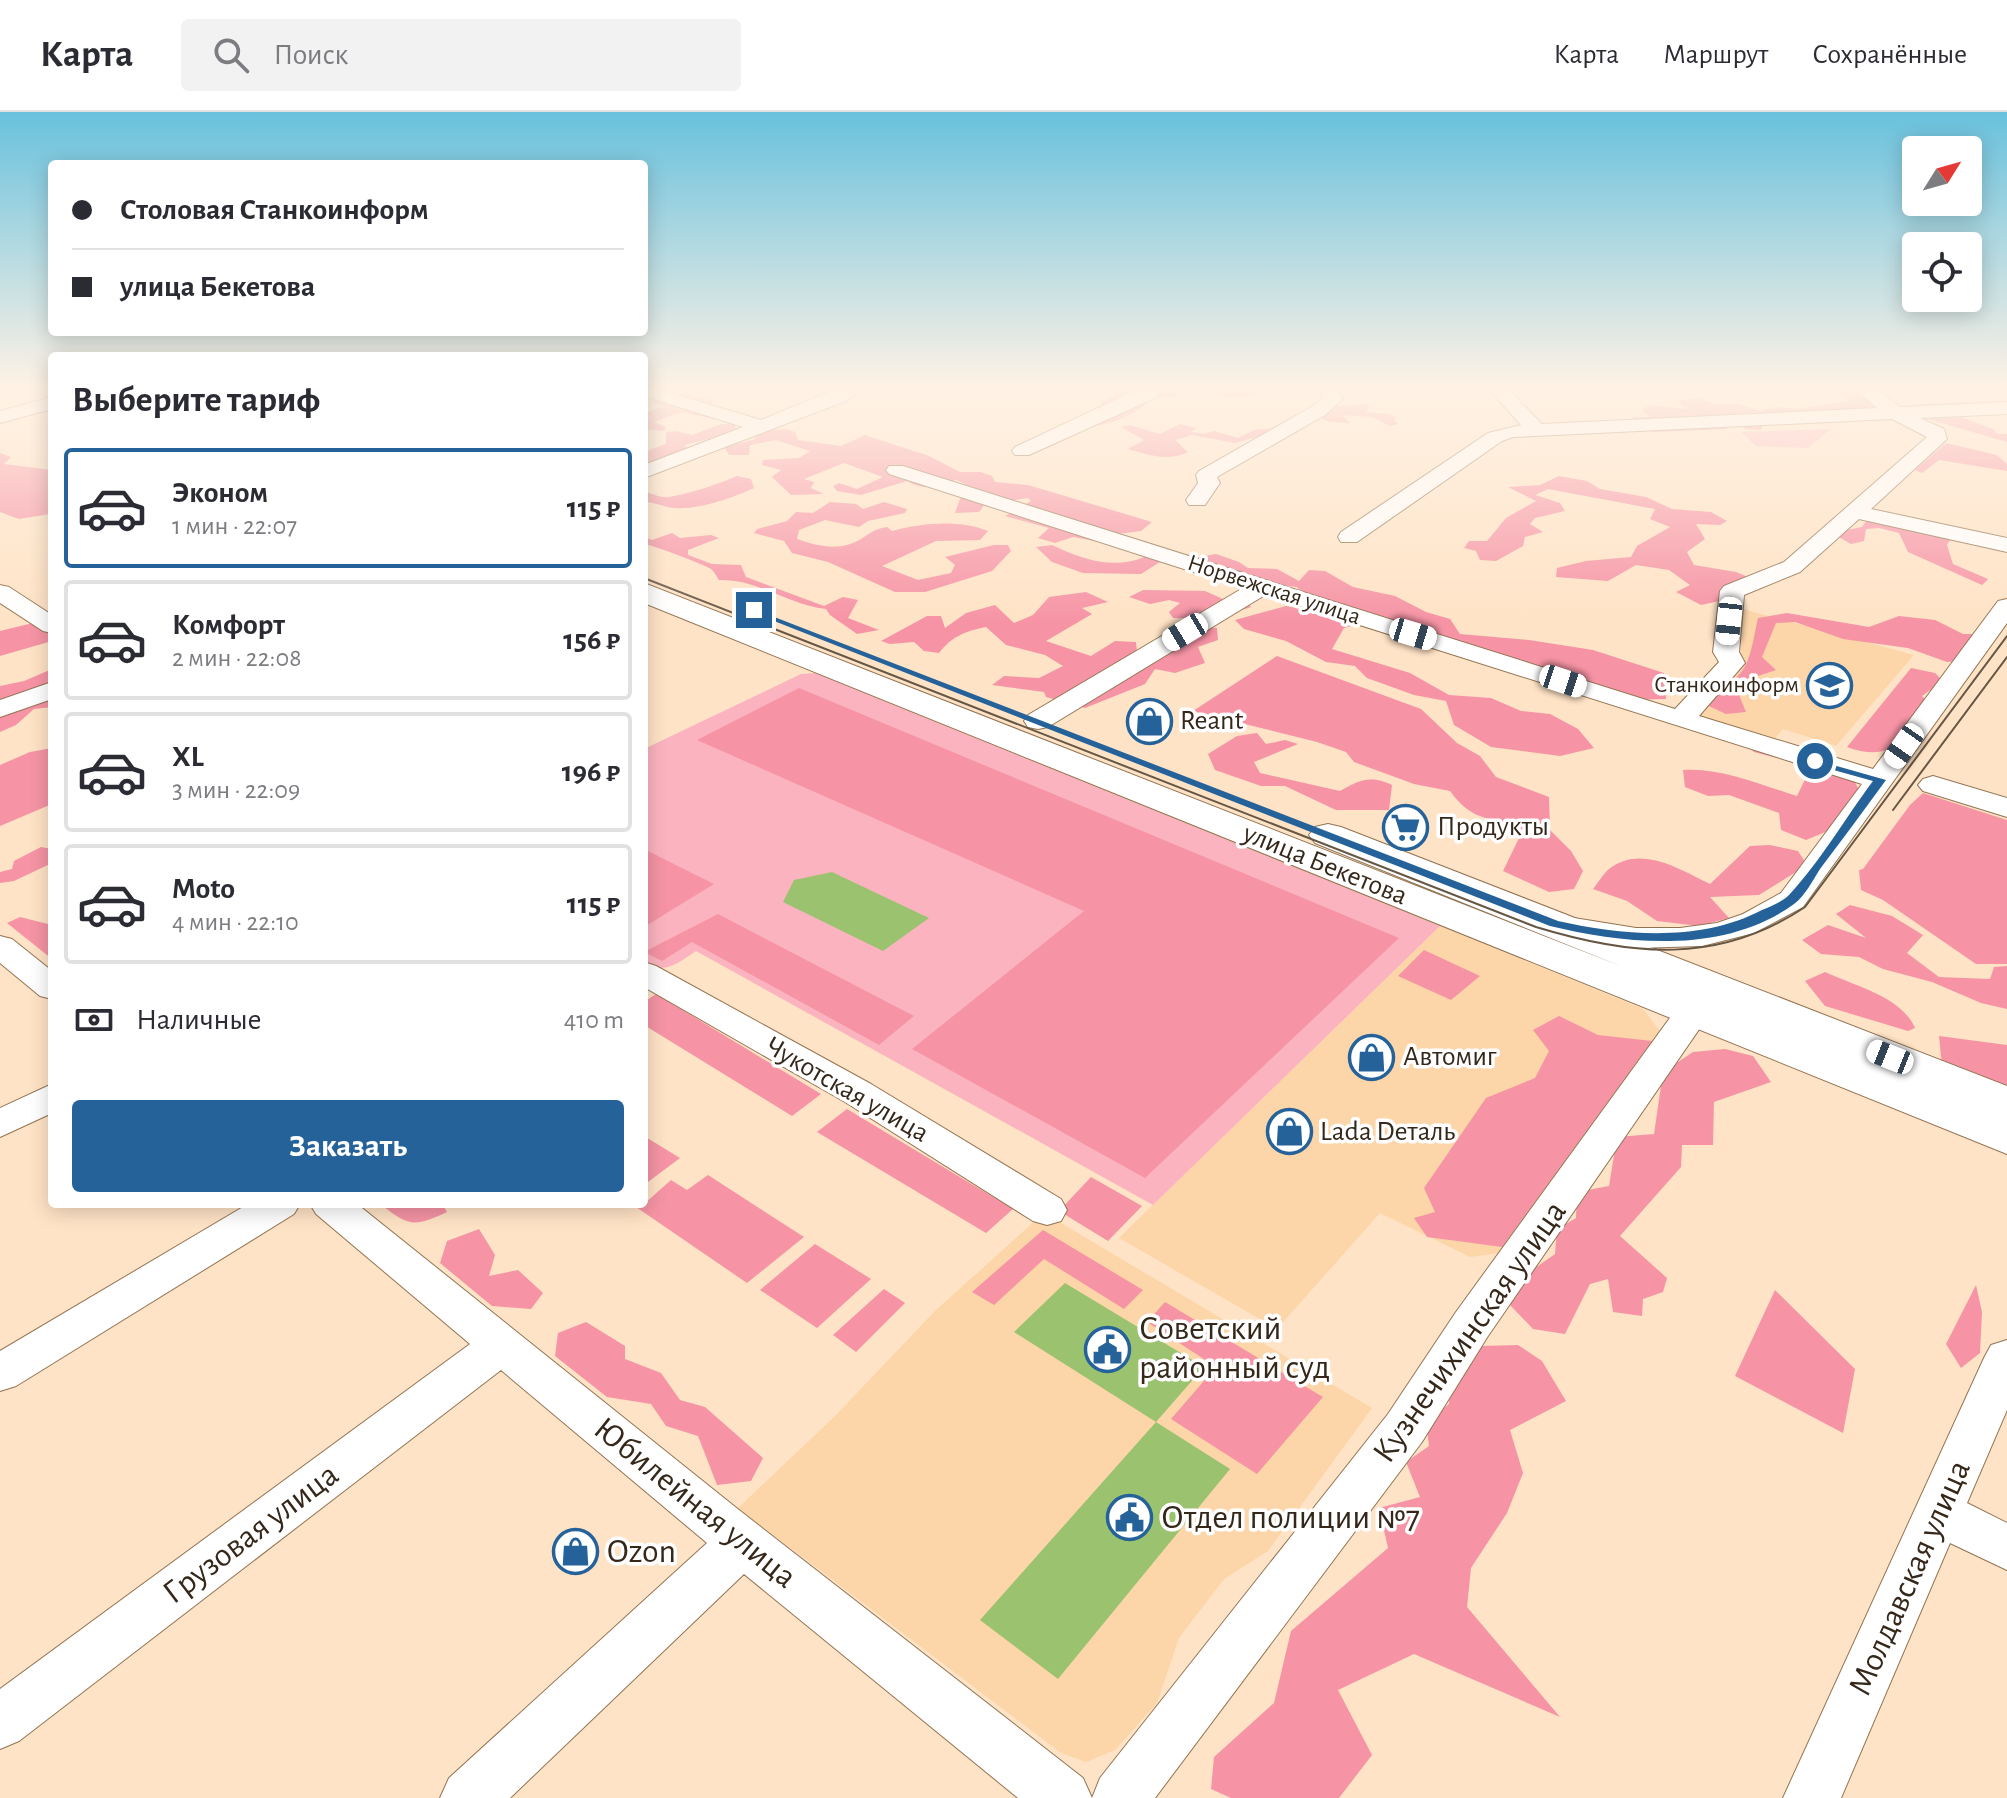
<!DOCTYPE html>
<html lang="ru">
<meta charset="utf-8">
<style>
body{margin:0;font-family:"Alegreya Sans",sans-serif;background:#f2f2f3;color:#2b2b33;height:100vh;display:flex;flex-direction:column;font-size:30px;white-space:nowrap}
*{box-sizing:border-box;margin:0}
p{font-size:26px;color:#7c7c81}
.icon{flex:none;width:44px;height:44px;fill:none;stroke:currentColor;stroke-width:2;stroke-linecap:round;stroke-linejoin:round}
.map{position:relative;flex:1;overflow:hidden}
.details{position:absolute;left:48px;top:240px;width:600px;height:856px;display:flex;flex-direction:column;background:#fff;border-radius:8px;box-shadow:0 4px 20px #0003}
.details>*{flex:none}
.hud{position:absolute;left:48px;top:48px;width:600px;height:176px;border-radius:8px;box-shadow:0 4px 20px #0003;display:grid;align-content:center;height:176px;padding:0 24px;background:#fff}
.needle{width:52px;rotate:53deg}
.controls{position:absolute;left:1902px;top:24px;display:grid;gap:16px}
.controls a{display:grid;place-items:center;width:80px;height:80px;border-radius:8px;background:#fff;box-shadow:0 4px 20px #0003;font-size:40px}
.end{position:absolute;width:36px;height:36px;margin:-18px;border:10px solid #256299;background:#fff;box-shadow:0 0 0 4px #fff}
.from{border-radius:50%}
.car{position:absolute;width:24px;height:48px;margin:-24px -12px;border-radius:10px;box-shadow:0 0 6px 2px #0007;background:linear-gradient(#fff 24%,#345 0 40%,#fff 0 76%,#345 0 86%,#fff 0)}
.hud b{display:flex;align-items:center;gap:28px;height:76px;font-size:30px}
.hud b+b{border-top:2px solid #e1e1e2}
.hud i{width:20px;height:20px;background:#2b2b33}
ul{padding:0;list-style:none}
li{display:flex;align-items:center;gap:24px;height:120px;margin:0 16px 12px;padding:0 8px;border:4px solid #e1e1e2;border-radius:8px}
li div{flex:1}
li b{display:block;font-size:30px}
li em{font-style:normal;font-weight:700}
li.active{border-color:#256299}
li>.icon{width:72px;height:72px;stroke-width:1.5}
h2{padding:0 24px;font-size:36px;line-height:96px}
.pay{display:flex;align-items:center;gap:20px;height:88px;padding:0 24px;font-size:30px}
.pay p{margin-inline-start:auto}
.cta{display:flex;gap:16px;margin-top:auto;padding:16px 24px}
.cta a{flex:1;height:92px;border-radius:8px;background:#256299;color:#fff;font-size:32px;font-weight:700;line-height:92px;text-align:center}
header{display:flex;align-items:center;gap:48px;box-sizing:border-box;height:112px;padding:0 40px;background:#fff;border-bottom:2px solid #e1e1e2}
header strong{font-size:38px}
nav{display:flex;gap:44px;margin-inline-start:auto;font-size:28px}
.search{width:560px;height:72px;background:#f2f2f3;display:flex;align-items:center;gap:20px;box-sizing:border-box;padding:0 28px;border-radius:8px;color:#7c7c81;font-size:30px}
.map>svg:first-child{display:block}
</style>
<header>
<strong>Карта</strong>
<div class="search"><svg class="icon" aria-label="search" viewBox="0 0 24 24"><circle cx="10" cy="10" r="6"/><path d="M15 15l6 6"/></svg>Поиск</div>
<nav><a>Карта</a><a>Маршрут</a><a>Сохранённые</a></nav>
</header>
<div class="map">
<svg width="2007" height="1686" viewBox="0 0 2007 1686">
<rect width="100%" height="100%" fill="#ffe3c6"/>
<path fill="#fcd5a9" d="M1743 497 1914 543 1836 634 1783 617 1770 632 1698 605 1702 596 1740 553Z
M1440 814 1643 897 1660 919 1659 931 1508 1140 1470 1145 1380 1101 1277 1217 1119 1126Z
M1047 1098 1061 1111 1372 1296 1268 1439 1224 1467 1179 1526 1157 1591 1115 1638 1086 1650 1061 1641 738 1396 834 1305 936 1198Z"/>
<path fill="#fbb4bf" d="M1831 317 1808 336 1756 334 1741 320Z
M816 561 1440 814 1153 1093 696 839C678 851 665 863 644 851V637L801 562Z"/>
<path fill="#f694a5" d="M1122 273 1132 277 1140 273H1179L1177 275 1184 278 1173 285 1158 287 1153 281 1133 288 1148 291C1127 307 1108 314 1083 314L1110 301 1100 290 1114 283 1108 274Z
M1190 273H1331L1332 277 1263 276C1239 295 1216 282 1190 273Z
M1786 273H1854L1887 297 1742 301V304L1764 312 1761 318 1745 317 1736 307 1726 317 1654 320 1634 311 1633 305H1650L1642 298 1650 293 1686 297 1678 289 1697 286 1716 292H1738L1760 299 1775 295 1797 297 1849 289 1836 280 1794 281Z
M689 282 714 289 703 298 719 304 717 308 682 300 654 310 666 315 664 319 644 317V301L663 295 650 289 665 283Z
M2007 288V297L1959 304 1995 318 1997 322H2007V330L1924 306 1931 296 1904 293Z
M1366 292 1370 295 1365 300 1388 302 1397 306 1394 308 1398 312 1390 314 1372 305 1342 303 1350 311 1330 310 1316 304 1326 295Z
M721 312H735L736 320 685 333 686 338 644 355V340L666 332V320L676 319 692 323Z
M1180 312 1196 316 1191 320 1204 322 1214 319 1238 326 1254 318 1293 315 1298 321 1291 323 1275 320 1235 331 1192 323 1175 328 1188 340C1168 350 1149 343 1128 337L1144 328 1121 315 1130 313 1160 322Z
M786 317 795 320 798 328 841 334 865 323 929 344 960 360H981L992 364 995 370 1028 373 1152 410 1141 419 1117 422 1100 430 1073 425 1055 431 1038 426 1049 416 1005 404 1031 389 1028 386 985 392 979 400 955 401 965 372 956 368C937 374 925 380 907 369L861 383 837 379 833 374 839 371 857 377 883 365 844 351 804 367 814 370 811 376 824 382 791 383 772 365 781 358 762 353 763 348 799 346 810 339 776 328 750 333 749 343H729L724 335 753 328 762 319Z
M1946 331 1997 343 2007 352V359L1939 348 1922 361 1915 358Z
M0 341 11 345 4 352 52 358 50 402 19 407 0 400Z
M737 364 751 367 754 376C733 386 698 398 674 396 666 396 656 390 644 390V379C652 382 661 386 669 385 688 382 719 372 737 364Z
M1559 364 1587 369 1600 377 1646 385 1672 397 1711 400 1727 409 1720 413 1696 412 1705 427 1687 440 1694 453 1736 460 1768 473 1757 478 1725 474 1729 487 1701 493 1676 480 1690 473 1669 458 1636 453 1608 469 1556 465 1557 456 1586 449 1631 445 1637 434 1670 415 1650 407 1655 397 1548 377 1535 383 1560 391 1565 399 1535 406 1530 412 1543 420 1525 425 1523 434 1496 449 1480 448 1476 439 1464 436 1469 429H1487L1506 406 1536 389 1508 375 1540 373Z
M830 390 856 392 863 397 884 390 907 397 905 401 868 409 859 415 825 408 799 418 797 427C820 435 842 440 864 425 873 419 876 417 887 415L892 419C920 411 960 407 988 419L980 428 936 429 882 454 918 468 951 461 955 453 945 445 994 433H1008L1011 439 992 459 925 480H895L828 450 792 441 784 429 754 421 757 417 787 409 796 400 813 401Z
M1867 408 1951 426 1947 433 1953 452 1988 467 1982 473 1908 440 1899 421 1879 416 1866 417 1864 429 1851 432 1835 423 1842 419 1862 415Z
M672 421 680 426 711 423 719 426 688 438V443L712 452 741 453 746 465 824 494 843 485 858 488 848 506 879 518 857 522 830 503 826 497C788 493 759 467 719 468 717 465 714 459 711 457 703 452 653 433 644 432V425L652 428Z
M1052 433C1084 448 1115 459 1149 443L1163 448 1141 462 1083 461 1052 450 1036 435Z
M1216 442 1239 450 1248 456 1277 457 1299 469 1309 458 1325 459 1353 475 1395 484 1426 500 1450 507 1460 522 1529 528 1593 538 1664 561 1666 587 1628 588 1482 542 1452 526 1373 508 1344 516 1332 537 1410 561 1449 583 1491 586 1521 599 1550 602 1578 617 1594 636 1560 644 1491 635 1454 613 1446 589 1414 583 1367 566 1355 554 1326 550 1286 529 1244 517 1235 508 1286 494 1316 499 1297 475 1257 471 1243 460 1215 457 1198 452V445Z
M1143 478 1205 479 1223 487 1245 488 1251 495C1232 503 1222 495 1205 499 1189 503 1195 507 1173 506L1169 500 1180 491 1169 488 1150 492 1129 485Z
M1086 480 1108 490 1082 496 1092 502 1046 529 1091 544 1115 529 1136 530 1137 540 1191 514 1217 516 1218 528 1198 535 1205 551 1175 561 1155 557 1145 572 1085 596 1046 585 1044 580 992 573 1004 564 1039 566 1063 554 1045 543 1006 533 986 515C966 519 952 524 939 541L924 539 914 530 890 532 881 529 927 504H941L945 516 966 501 995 493 1014 511 1033 503 1049 485Z
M1787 501 1869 515 1899 504 1935 508 1963 522H1975L1976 548 1947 550 1908 536 1843 527 1795 510 1776 511 1762 545 1776 558 1752 566 1757 577 1737 578 1746 600 1726 602 1694 587 1702 577C1750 573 1749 546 1758 506Z
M37 510 52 518V529L0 544V519Z
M1277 544 1421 597 1457 631 1480 644 1496 665 1549 685 1550 718 1571 739 1583 759 1574 777 1549 780 1503 759 1521 722C1493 700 1476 715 1450 679L1414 672 1354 650 1346 640 1317 630 1193 599Z
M1911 556 1935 561 1943 569 1922 584 1929 591C1906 626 1893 652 1847 635Z
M52 557V595L34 597 16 613 0 620V574L24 569Z
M799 576 1399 826 1145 1066 912 937 1084 799 697 628Z
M1257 621 1266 632 1285 628 1298 632 1254 650 1260 661 1340 679C1360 668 1370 663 1392 673L1389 698H1336L1285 674H1261L1215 658 1208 642 1237 624Z
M1742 628 1851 663 1869 696 1835 716 1806 728 1781 718 1779 701 1729 683 1708 684 1685 675 1683 658C1720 655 1761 673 1797 684L1811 655 1754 640Z
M52 636V692L0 714V653L30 640Z
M1923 681 2007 708V852H1976L1883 788 1861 778 1859 758 1863 757 1910 693Z
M1770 733 1798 739 1807 753 1759 783 1710 785 1729 806 1699 814 1657 809 1627 789 1593 777C1598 771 1603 762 1609 757 1640 732 1680 757 1710 772L1750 734Z
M41 735 52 737 50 752 14 769 0 771V760L12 757 14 749Z
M644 737 714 772 644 815Z
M1850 793 1892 804 1923 823 1907 841 1939 865 1990 867 1994 855 2007 854V897L1981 891 1932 870 1883 857 1859 845 1821 842 1802 828 1828 813 1866 826 1836 802Z
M718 802 914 904 879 933 692 830 662 849 644 840Z
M20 805 52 813V847L7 811Z
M1424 838 1480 864 1451 888 1398 864Z
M1825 860C1855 874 1902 885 1915 916L1908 919 1825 894 1805 869Z
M656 882 821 982 792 1004 644 913V890Z
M1559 904 1598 923 1652 929 1502 1135 1427 1125 1414 1106 1435 1100 1424 1076 1486 986 1535 966 1549 939 1533 918Z
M1939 924 2007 933V977L1942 954Z
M1725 937 1753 944 1771 970 1714 990 1713 1033H1682L1681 1055 1620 1124 1667 1166 1663 1180 1643 1187 1642 1204 1613 1200 1608 1167 1590 1172 1565 1222 1533 1217 1510 1193 1525 1163 1555 1142 1557 1117 1576 1106 1577 1080 1609 1074 1617 1025 1654 1022 1663 960 1693 940Z
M847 997 1013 1097 986 1121 817 1020Z
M644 1024 680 1046 644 1073Z
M708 1063 804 1125 747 1171 636 1095 644 1092 671 1068 687 1078Z
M1091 1065 1142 1094 1108 1129 1059 1099Z
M380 1092H442L447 1100C413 1116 409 1114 380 1092Z
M479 1117 495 1143 489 1164 518 1158 543 1181 531 1197 492 1194 440 1151 447 1129Z
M1043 1118 1143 1178 1124 1197 1044 1147 994 1193 972 1180Z
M815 1132 871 1167 817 1216 760 1178Z
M1976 1173 1982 1200 1980 1241 1961 1256 1946 1232Z
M884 1177 905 1191 856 1240 833 1223Z
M1775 1178 1855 1257 1843 1321 1735 1264Z
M1165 1190 1323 1285 1257 1362 1171 1307 1216 1255 1147 1210Z
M586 1210 625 1234V1247L661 1261 680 1288 705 1295 763 1346 751 1369 717 1373 698 1324 666 1314 651 1292 607 1285 555 1244 558 1221Z
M1518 1233 1542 1249 1566 1289 1510 1318 1523 1361 1507 1401 1471 1456 1467 1495 1560 1605 1414 1542 1338 1578 1372 1643 1339 1686H1231L1211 1677 1214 1645 1274 1591 1291 1519 1388 1436 1379 1396 1420 1385 1406 1350 1429 1334 1426 1310 1449 1292 1450 1260 1480 1234Z"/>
<path fill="#9bc26e" d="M832 760 929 806 883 839 783 790 794 768Z
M1065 1171 1204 1255 1156 1310 1014 1220Z
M1156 1310 1230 1357 1058 1567 980 1508Z"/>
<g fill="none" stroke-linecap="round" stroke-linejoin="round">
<defs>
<path id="minor" d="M644 273 761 308 846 273H868L846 289 644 366V353L743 315 644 284Z
M1147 273H1167L1155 286 1029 343H1015L1012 339 1015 335Z
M1317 273H1335L1343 287 1325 303 1217 365 1220 371 1205 393H1189L1186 388 1198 371 1196 363 1199 359 1311 295 1324 286Z
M1485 273H1504L1542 312 1877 296 1849 273H1870L1900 295 2007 290V302L1920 306 1944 317 1947 327 1871 397 2007 426V440L1859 407 1800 460 1744 483 1739 540 1745 551 1699 604 1873 657 1998 489 2007 487V511L1803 795 1754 821 1702 834 1636 836 1562 823 1557 816 1562 809 1574 806 1636 816H1680L1717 811 1743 802 1781 781 1862 672 1265 483 1048 615 1038 617 1028 615 1024 609 1028 603 1243 476 889 362 886 358 889 354H903L1675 597 1719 550 1713 540 1720 479 1724 474 1784 450 1927 325 1892 307 1513 325 1502 329 1357 430H1341L1338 425 1341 420 1488 321 1521 313Z
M52 285V297L0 311V299Z
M0 473 9 475 52 503V521L43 519 0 491Z
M52 570V587L0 605V588Z
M1933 664 2007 686V705L1923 679 1918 673 1923 667Z
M0 824 12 827 52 859V887L40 884 0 851Z
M644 850 656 854 871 972 1061 1087 1067 1098 1061 1109 1047 1113 1033 1109 845 990 644 875Z
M1693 889 1706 892 1711 900 1488 1224 1422 1330 1155 1686H1018L744 1462 510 1686H440L449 1666 707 1431 501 1258 19 1629 0 1637V1577L470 1232 316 1102 310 1092H357L739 1398 1083 1666 1092 1686 1100 1666 1388 1302 1456 1200 1680 892Z
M52 972V1001L0 1025V996Z
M248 1092H300L294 1102 16 1274 0 1279V1239Z
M2007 1228V1298L1967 1391 2007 1411V1458L1950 1431 1841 1686H1783L1984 1246 1991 1233Z"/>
<path id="major" d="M644 471 1623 855 1315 731 1309 723 1315 715 1328 712 1341 715 2007 974V1042L644 491Z"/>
</defs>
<use href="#minor" stroke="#937452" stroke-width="2"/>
<use href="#major" stroke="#937452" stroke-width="2"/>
<use href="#minor" fill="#fff" fill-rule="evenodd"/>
<use href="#major" fill="#fff" fill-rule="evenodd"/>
<path stroke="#665644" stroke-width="2" d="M644 466 1536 815C1631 844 1719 853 1805 795L2007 524
M1893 698 2007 545"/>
</g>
<linearGradient id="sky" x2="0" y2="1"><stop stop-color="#68c1dd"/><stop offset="0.54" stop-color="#fff2e5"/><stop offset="1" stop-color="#fff2e5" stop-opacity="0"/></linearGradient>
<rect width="2007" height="509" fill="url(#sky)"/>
<path fill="#256299" d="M751 496 1558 809C1625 824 1701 830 1762 798 1771 794 1782 790 1789 783 1820 750 1846 705 1873 669L1812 652V647L1886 668C1864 698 1842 728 1820 757 1813 768 1805 784 1794 792 1725 842 1628 833 1550 814L751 500Z"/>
<defs>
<symbol id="university-ring" viewBox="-11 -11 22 22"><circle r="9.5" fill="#fff" stroke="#256299" stroke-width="1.5"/><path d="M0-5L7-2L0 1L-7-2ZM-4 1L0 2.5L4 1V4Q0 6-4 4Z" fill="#256299"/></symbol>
<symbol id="shop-ring" viewBox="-11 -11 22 22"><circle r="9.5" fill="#fff" stroke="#256299" stroke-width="1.5"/><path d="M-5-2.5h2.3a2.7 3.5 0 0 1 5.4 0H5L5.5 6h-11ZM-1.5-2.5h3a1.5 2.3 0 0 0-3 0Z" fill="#256299"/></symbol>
<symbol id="supermarket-ring" viewBox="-11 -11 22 22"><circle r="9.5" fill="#fff" stroke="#256299" stroke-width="1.5"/><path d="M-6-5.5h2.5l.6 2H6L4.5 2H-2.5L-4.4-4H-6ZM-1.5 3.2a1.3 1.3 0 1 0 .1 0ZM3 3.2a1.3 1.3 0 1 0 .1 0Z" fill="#256299"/></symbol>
<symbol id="civic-ring" viewBox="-11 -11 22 22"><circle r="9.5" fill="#fff" stroke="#256299" stroke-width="1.5"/><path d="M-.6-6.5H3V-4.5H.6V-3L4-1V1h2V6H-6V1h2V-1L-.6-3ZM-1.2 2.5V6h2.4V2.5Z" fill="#256299"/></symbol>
</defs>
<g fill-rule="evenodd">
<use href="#university-ring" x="1804" y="548" width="51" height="51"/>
<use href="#shop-ring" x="1124" y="584" width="51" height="51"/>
<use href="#supermarket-ring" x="1380" y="690" width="51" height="51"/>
<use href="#shop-ring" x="1346" y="920" width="51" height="51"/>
<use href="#shop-ring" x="1264" y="994" width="51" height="51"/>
<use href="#civic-ring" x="1082" y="1212" width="51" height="51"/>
<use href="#civic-ring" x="1104" y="1380" width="51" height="51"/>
<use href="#shop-ring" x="550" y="1414" width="51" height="51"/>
</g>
<g text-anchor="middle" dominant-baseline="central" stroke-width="7" stroke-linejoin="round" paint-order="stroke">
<g font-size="24" fill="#35281a" stroke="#fff">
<text transform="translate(1274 478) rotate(18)">Норвежская улица</text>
</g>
<g font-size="24" fill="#35281a" stroke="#fff" text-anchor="end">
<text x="1799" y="573">Станкоинформ</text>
</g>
<g font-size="28" fill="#35281a" stroke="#fff" text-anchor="start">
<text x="1180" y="609">Reant</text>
<text x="1437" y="715">Продукты</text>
<text x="1403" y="945">Автомиг</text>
<text x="1320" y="1020">Lada Dеталь</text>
</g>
<g font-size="28" fill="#35281a" stroke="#fff">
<text transform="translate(1325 753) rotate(22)">улица Бекетова</text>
<text transform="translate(847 978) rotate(30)">Чукотская улица</text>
</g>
<g font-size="34" fill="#35281a" stroke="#fff" text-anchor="start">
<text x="1139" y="1217">Советский<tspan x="1139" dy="39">районный суд</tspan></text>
<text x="1161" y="1406">Отдел полиции №7</text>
<text x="607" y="1440">Ozon</text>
</g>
<g font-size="34" fill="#35281a" stroke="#fff">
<text transform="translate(1470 1220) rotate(-55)">Кузнечихинская улица</text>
<text transform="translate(695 1391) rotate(39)">Юбилейная улица</text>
<text transform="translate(251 1422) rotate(-37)">Грузовая улица</text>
<text transform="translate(1910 1466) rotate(-66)">Молдавская улица</text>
</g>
</g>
</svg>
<div class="controls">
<a><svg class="needle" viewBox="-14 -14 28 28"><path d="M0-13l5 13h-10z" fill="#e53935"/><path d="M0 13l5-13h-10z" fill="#7c7c81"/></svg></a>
<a><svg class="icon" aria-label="locate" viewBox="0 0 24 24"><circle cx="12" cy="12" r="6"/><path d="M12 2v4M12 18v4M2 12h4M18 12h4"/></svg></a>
</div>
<i class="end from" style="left:1815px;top:649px"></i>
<i class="end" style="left:754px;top:498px"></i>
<i class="car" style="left:1729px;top:509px;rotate:186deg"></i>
<i class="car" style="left:1185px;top:520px;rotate:239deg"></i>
<i class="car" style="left:1413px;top:522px;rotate:107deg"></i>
<i class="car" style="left:1563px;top:569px;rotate:108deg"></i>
<i class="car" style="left:1904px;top:634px;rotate:215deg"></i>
<i class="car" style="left:1890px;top:945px;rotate:292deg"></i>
<div class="hud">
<b><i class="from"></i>Столовая Станкоинформ</b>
<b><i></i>улица Бекетова</b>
</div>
<section class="details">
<h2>Выберите тариф</h2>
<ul>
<li class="active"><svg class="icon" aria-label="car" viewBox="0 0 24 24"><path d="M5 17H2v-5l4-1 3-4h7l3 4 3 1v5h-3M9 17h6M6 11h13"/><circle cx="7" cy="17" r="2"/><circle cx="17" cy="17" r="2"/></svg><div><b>Эконом</b><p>1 мин · 22:07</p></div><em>115 ₽</em></li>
<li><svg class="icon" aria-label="car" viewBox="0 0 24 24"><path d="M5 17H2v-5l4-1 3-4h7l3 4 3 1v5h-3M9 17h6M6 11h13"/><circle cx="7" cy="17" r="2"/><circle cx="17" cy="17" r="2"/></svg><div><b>Комфорт</b><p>2 мин · 22:08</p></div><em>156 ₽</em></li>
<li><svg class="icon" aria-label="car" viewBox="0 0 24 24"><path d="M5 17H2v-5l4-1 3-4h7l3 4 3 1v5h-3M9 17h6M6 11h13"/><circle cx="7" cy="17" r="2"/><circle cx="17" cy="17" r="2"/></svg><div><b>XL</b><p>3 мин · 22:09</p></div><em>196 ₽</em></li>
<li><svg class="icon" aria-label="car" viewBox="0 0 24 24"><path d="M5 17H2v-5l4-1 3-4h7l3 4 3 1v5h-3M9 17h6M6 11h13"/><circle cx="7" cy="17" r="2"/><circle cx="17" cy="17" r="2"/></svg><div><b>Moto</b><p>4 мин · 22:10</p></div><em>115 ₽</em></li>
</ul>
<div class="pay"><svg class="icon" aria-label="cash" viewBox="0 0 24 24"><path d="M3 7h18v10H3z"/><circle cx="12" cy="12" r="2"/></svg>Наличные<p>410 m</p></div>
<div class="cta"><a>Заказать</a></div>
</section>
</div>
